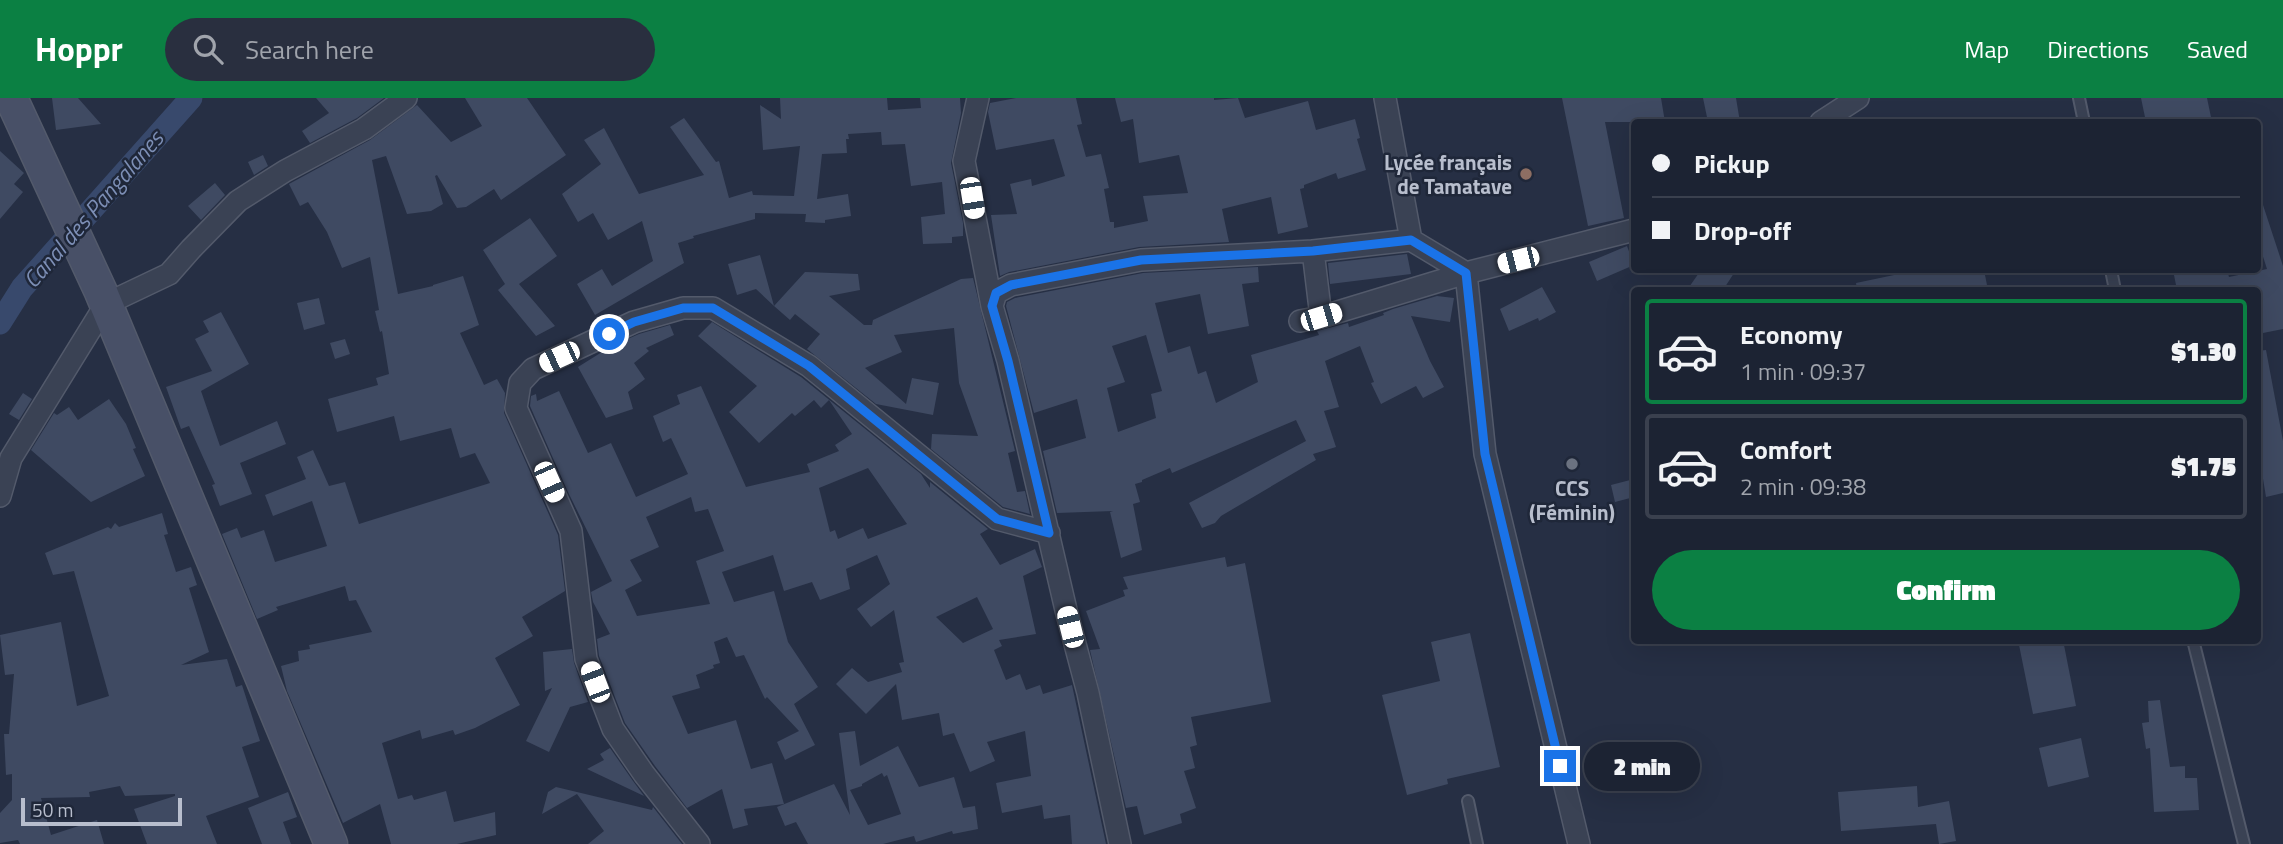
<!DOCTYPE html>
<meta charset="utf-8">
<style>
body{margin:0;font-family:"Titillium Web",sans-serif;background:#292f3f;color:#f1f3f6;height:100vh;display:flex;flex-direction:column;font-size:26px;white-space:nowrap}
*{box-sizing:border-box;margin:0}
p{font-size:23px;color:#a0a4ac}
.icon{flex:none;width:38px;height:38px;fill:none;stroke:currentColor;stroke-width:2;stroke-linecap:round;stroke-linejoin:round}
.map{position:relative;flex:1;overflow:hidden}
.sheet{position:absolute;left:1631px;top:189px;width:630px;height:357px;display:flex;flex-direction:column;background:#1c2333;border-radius:7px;box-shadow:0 7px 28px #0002,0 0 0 2px #3a404e}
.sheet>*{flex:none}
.guide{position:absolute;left:1631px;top:21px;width:630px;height:154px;border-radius:7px;box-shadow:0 7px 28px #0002,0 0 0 2px #3a404e;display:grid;align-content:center;height:154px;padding:0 21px;background:#1c2333}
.scale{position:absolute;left:21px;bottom:18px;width:161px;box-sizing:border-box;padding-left:7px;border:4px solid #b8becd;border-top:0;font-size:19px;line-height:24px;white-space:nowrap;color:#b8becd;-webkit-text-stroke:5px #1f2739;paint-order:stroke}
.end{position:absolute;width:32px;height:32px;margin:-16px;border:9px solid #1a73e8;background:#fff;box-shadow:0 0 0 4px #fff}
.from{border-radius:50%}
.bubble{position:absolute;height:49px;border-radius:24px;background:#1c2333;box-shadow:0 7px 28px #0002,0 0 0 2px #3a404e;font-size:23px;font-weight:800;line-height:49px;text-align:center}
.car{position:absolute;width:21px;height:42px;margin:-21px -10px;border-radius:9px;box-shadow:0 0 5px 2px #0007;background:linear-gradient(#fff 24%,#345 0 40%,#fff 0 76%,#345 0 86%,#fff 0)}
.guide b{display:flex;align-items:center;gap:24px;height:66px;font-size:26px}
.guide b+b{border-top:2px solid #3a404e}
.guide i{width:18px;height:18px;background:#f1f3f6}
ul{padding:12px 0 0;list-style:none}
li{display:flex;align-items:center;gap:21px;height:105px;margin:0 14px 10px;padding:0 7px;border:4px solid #3a404e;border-radius:7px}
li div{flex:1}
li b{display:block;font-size:26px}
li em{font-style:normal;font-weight:800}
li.active{border-color:#0b8043}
li>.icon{width:63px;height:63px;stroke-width:1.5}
.action{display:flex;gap:14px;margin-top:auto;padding:14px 21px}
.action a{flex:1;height:80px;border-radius:42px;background:#0b8043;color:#fff;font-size:28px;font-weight:800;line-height:80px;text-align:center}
header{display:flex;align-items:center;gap:42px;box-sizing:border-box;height:98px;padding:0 35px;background:#0b8043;color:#fff}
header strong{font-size:33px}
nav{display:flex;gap:38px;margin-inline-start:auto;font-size:24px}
.search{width:490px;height:63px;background:#292f3f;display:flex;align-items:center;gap:18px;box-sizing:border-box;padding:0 24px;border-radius:38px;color:#a0a4ac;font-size:26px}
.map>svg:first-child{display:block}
</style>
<header>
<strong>Hoppr</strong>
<div class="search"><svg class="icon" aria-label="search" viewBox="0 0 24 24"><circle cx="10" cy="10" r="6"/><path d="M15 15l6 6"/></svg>Search here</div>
<nav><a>Map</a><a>Directions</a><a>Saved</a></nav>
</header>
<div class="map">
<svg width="2283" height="746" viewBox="0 0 2283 746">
<rect width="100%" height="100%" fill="#262f44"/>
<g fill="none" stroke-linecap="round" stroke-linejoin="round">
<path stroke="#38496c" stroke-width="23" d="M0 225 22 190 191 0"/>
</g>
<path fill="#3f4a62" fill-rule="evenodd" d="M52 0H78L101 26 56 32Z
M316 0H384L357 20 310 45 302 33 329 15Z
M465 0H527L566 57 501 102 494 91 466 109 457 110 437 77 435 78 443 106 431 113 407 116 386 58 372 62 398 196 433 188V187L463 178 479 227 460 235 484 287 497 281 505 295 504 315 558 437 565 493 522 519 533 538 495 560 520 607 475 630 455 637 453 632 422 641 420 632 382 645 398 701 412 697 414 702 446 693 454 724 495 714 496 737 457 746H391L380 706 343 725 287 593 281 568 299 563 298 553 310 551 309 547 372 534 356 502 349 503 345 488 276 509 278 512 257 521 222 436 237 430 241 440 264 432 275 464 327 448 312 403 273 418 265 397 306 381 297 359 313 352 329 388 345 384 359 426 490 385 475 355 460 360 451 330 400 343 394 318 337 334 328 301 378 287 376 280 389 276 382 233 380 234 375 213 379 212 370 159 342 170 327 134 308 104 300 108 289 86 370 42 417 7 451 44 482 28Z
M780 0H887L888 12 921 10 920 0H960L961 15 951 65 963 125V138L952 139V145L923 146 921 119 945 116 942 84 911 88 905 46 882 47 881 34 848 36 849 41H846L847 55 822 56 817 101 848 96 851 118 825 122V125L805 124 806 116 755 115V121L693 138 694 140 678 145 684 165 595 217 577 186 602 171 612 188 653 163 642 123 608 142 593 115 578 124 562 96 601 66 584 42 604 30 639 96 704 77 670 29 684 20 716 64 719 63 729 100 752 93 753 97 794 98 800 48 763 52 760 7 781 21Z
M1016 0H1076L1082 26 1077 27 1086 59 1101 56 1109 90 1104 91 1110 124H1114V130L1148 123 1143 98 1188 95 1179 57 1139 65 1133 21 1121 24 1115 0H1214V2L1238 0 1245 20 1308 3 1316 32 1355 21 1360 40 1357 41 1366 72 1338 81 1336 75 1304 87V90L1300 91 1308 129 1278 136 1271 99 1222 111 1229 144 1139 149 1009 174 1000 178 991 117 1017 116 1010 86 1031 81 1032 88 1065 78 1054 41 996 52 988 14 990 5Z
M1562 0H1661L1665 24H1605L1624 120 1588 128Z
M1703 0H1736L1740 24H1708Z
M2141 0H2207L2212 24H2146Z
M0 53 24 75 14 86 23 94 0 121Z
M263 57 268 68 254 77 248 64Z
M215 85 225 97 201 122 188 108Z
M2263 107 2283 168V231L2258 236V192H2177L2173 172H2227L2229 179 2267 171 2258 143V109Z
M530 120 557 158 519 186 555 228 536 238 498 192 505 186 483 152Z
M1627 148 1634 167 1597 183 1589 164Z
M1407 156 1411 176 1330 186 1328 165Z
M760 157 774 208 756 191 737 197 728 166Z
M1258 169 1259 184 1242 186 1249 228 1208 236 1200 196 1155 205 1168 255 1190 248 1198 276 1206 273 1216 305 1258 284 1251 257 1319 237 1317 233 1348 225 1349 229 1384 217 1383 215 1393 211 1437 198 1454 200 1450 224 1411 218 1430 263 1444 289 1423 300 1416 288 1381 306 1371 285 1374 284 1360 248 1325 263 1339 309 1324 313 1336 349 1313 356 1316 362 1221 418 1215 425 1202 430 1189 405 1306 343 1296 322 1172 375 1170 370 1142 382V384L1135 386 1140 404 1133 406 1142 452 1121 460 1110 414 1113 413 1057 415 1043 353 1086 340 1077 301 1034 315 1006 208 1007 204 1015 200 1143 175ZM1146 237 1162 293 1151 296 1156 320 1118 334 1107 290 1125 284 1112 248Z
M1701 172H1736L1723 192H1687Z
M1918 172H1984L1988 192H1857L1856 185Z
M805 174 858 176 860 192 829 198 864 227H872L873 222 961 181 973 180 1015 353 1008 355 1017 394 1025 393 1030 416 1003 409 931 351 932 336 978 338 959 285 954 230 894 237 902 254 865 270 906 306 912 280 939 285 933 317 876 306 807 251 820 236 795 216 790 222 774 208Z
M1542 189 1556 214 1539 223 1538 220 1509 233 1500 211Z
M319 200 325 226 304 232 297 205Z
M221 214 249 266 201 293 220 348 277 323 286 346 240 365 252 396 220 408 212 387 215 386 189 328 181 331 166 289 212 273 195 241 209 234 203 223Z
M712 224 801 279 921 376 930 390V384L988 431 980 436 1000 467 1035 451 1042 469 1023 478 1036 536 999 542 1002 548 994 552 1006 582 1020 576 1026 592 1040 587 1043 596 1072 587 1106 746H1072L1070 717 1044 721 1042 707 1002 715 996 685 1031 678 1025 633 987 644 995 663 970 674 954 635 943 638 939 615 902 622 896 586 866 616 836 586 852 570 868 584 902 574 899 565 904 564 894 512 871 529 857 511 890 486 877 457 846 471 850 491 820 502 812 484 784 493 773 457 722 474 734 504 774 493 788 544 818 589 794 606 815 647 785 662 777 644 799 633 767 599 765 601 744 557 736 559 727 539 714 544 720 565 713 567 714 570 696 577 700 590 672 598 688 636 736 622 751 671 772 665 784 706 744 711 748 727 733 731 722 691 687 710 655 668 625 625 599 558 597 541 610 536 593 504 591 494 612 483 567 392 530 308 531 298 536 296 537 303 559 293 588 355 611 345 636 399 688 376 671 340 663 344 653 318 680 306 677 297 701 288 746 389 810 374 807 366 839 353 835 347 852 336 829 302 821 310 814 302 795 318 792 315 759 345 729 314 757 288 698 238ZM868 370 907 426 868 441 863 430 838 441 835 432 830 434 819 390ZM691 399 695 414 708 411 724 453 696 463 710 506 637 518 625 492 642 483 630 462 659 449 646 419ZM977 499 993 531 963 545 936 519Z
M670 227 674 237 646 250 649 253 634 265 645 281 628 294 633 311 606 320 578 269 610 249 639 236Z
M345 241 350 256 335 261 330 245Z
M2266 252 2283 343V395L2266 399 2258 350V253Z
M23 295 32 301 19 322 9 316Z
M109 301 126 326 136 350 133 351 145 378 91 404 31 352 54 315 57 317 69 309 78 322Z
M1634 381V399L1615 404 1611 387Z
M162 415 168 436 164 437 176 474 191 469 197 487 189 490 209 554 181 567 227 561 236 589 242 587 260 643 242 649 259 699 206 718 217 746H147L134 711 175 698V696L125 698 120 688 89 694 90 699 41 700 51 737 97 722 104 746H20L18 742 0 745V715L12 702V676L6 677 4 636H9L14 576 5 577 0 537 61 524 77 608 109 598 74 473 53 477 45 455 108 429 111 431 115 425 119 429Z
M1225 459 1227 469 1245 465 1271 604 1191 619 1197 647 1190 649 1195 670 1184 673 1196 710 1180 716 1182 725 1144 737 1137 708 1126 710 1090 552 1100 551 1086 513 1125 498 1123 492 1128 491 1123 479Z
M1470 535 1500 669 1447 681 1448 686 1407 697 1382 597 1440 583 1431 544Z
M2018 542H2063L2076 608 2033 616Z
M572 551 574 565 588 604 570 609 549 654 526 643 552 590 545 593 543 554Z
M2160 602 2170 669 2185 668V680H2197L2199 712 2154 714 2150 650 2146 651 2142 625 2149 624 2148 603Z
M855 633 860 668 898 648 919 689 954 679 963 710 975 708 978 731 953 736 952 733 916 744 914 738 883 746H808L796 724 785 728 777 709 834 686 850 717 839 635ZM882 675 884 679 887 677 901 716 868 727 850 692 862 688V686Z
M2081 640 2089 679 2048 689 2039 650Z
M610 650 633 683 644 698 587 671 604 662 600 656Z
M1917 688 1918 709 1949 703 1956 743 1939 746 1936 726 1841 733 1838 694Z
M556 689 652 712 653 709 682 746H588L604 733 577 696 542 716 548 694Z
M288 694 297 719 283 724 291 746H262L248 710Z"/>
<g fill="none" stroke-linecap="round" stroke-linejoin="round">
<defs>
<path id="service" d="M2079 0 2084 24
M2111 172 2115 192
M2193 542 2244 746
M1468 703 1477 746"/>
<path id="minor" d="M978 0 964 63 992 208
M1385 0 1411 142 1466 175
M1821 24 1858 0
M1321 219 1466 175
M1300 223 1321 219 1313 153
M0 398 11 360 106 206 169 176 191 151 238 103 285 73 364 31 406 0
M699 746 644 676 613 631 586 561 571 433 516 310 520 285 533 271 634 224 683 210H713L809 268 997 421 1049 435
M1120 746 1088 595 1066 512 1008 263 992 208 996 195 1011 187 1141 162 1313 153 1411 142
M1579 746 1485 356 1466 175 1634 132"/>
<path id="secondary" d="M11 0 101 194 331 746"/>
</defs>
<use href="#service" stroke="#535a6b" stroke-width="14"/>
<use href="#minor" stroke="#535a6b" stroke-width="24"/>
<use href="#secondary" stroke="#535a6b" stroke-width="35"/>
<use href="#service" stroke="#3a4254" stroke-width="10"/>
<use href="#minor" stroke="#3a4254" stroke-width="21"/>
<use href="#secondary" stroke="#485067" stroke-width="32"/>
</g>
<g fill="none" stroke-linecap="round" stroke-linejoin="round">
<path stroke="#1a73e8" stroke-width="9" d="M609 236 634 224 683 210H713L809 268 997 421 1049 435 1008 263 992 208 996 195 1011 187 1141 162 1313 153 1411 142 1466 175 1485 356 1560 668"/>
</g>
<circle fill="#8d6e63" stroke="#1f2739" stroke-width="2.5" cx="1526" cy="76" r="7"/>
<circle fill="#6b7280" stroke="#1f2739" stroke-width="2.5" cx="1572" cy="366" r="7"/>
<g text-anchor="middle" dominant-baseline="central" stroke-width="5" stroke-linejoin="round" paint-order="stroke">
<g font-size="21" font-weight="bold" fill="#b8becd" stroke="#1f2739" text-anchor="end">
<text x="1512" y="64">Lycée français<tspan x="1512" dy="24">de Tamatave</tspan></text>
<text x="1572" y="390" text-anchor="middle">CCS<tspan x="1572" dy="24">(Féminin)</tspan></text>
</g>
<g font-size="23" font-style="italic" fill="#7d8fb6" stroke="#1f2739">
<text transform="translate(93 111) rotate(-49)">Canal des Pangalanes</text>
</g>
</g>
</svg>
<div class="scale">50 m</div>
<i class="end from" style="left:609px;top:236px"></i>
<i class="end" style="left:1560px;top:668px"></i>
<div class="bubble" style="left:1584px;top:644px;width:116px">2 min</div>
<i class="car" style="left:972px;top:100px;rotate:171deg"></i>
<i class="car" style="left:1518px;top:162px;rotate:256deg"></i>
<i class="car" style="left:1321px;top:219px;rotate:73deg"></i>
<i class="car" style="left:559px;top:259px;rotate:245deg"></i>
<i class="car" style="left:549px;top:384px;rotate:156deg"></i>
<i class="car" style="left:1070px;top:529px;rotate:346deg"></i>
<i class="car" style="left:595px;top:584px;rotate:339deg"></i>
<div class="guide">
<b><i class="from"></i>Pickup</b>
<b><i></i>Drop-off</b>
</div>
<section class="sheet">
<ul>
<li class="active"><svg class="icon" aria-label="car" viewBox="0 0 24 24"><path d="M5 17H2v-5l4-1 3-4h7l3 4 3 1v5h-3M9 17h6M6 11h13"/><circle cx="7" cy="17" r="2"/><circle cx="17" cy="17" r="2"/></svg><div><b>Economy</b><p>1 min · 09:37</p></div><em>$1.30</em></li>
<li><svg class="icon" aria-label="car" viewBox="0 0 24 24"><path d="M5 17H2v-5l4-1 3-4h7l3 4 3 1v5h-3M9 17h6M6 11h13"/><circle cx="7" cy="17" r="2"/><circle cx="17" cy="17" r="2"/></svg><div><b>Comfort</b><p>2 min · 09:38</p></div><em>$1.75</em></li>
</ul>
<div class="action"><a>Confirm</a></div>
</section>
</div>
